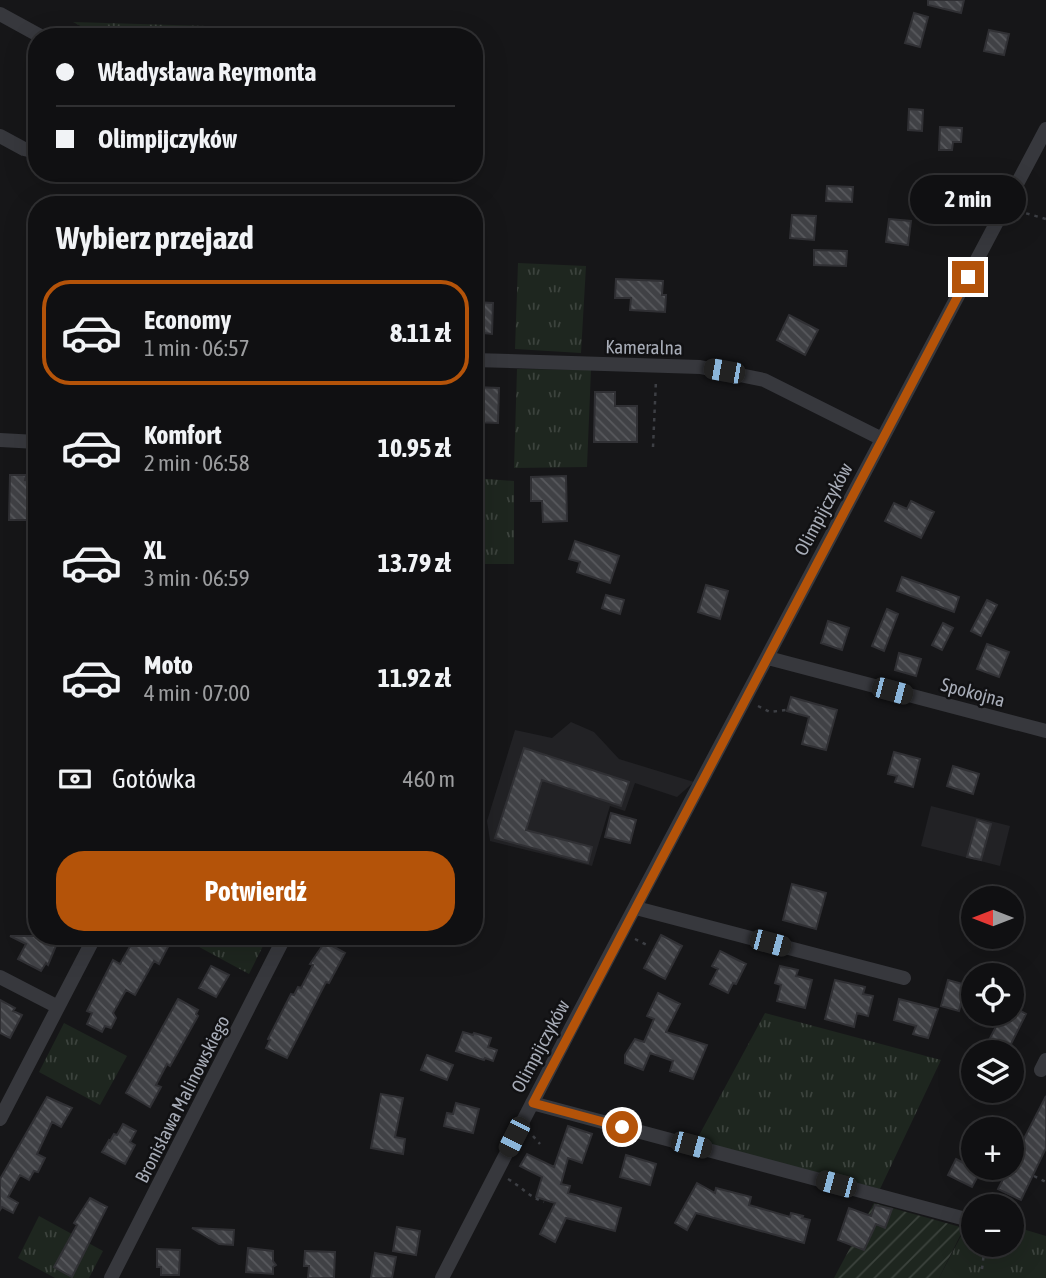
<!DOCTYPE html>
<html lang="pl">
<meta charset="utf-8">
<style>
body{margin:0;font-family:"Asap Condensed",sans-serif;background:#1e1e20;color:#f1f3f6;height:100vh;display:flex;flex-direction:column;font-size:26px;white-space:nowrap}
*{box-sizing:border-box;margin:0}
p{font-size:23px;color:#9c9d9f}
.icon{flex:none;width:38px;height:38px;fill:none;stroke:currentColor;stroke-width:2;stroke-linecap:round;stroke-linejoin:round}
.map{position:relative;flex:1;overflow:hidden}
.drawer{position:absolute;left:28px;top:196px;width:455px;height:749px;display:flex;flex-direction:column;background:#101012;border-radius:28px;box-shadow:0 7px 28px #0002,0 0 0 2px #303032}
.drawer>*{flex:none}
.hud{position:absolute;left:28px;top:28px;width:455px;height:154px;border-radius:28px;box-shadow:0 7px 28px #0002,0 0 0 2px #303032;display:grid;align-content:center;height:154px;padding:0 28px;background:#101012}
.needle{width:46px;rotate:270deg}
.tools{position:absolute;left:961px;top:886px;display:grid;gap:14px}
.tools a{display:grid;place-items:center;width:63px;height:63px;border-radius:50%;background:#101012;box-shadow:0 7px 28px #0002,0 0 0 2px #303032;font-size:35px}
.end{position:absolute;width:32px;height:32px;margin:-16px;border:9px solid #b45309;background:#fff;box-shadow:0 0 0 4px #fff}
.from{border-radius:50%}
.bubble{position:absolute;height:49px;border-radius:24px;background:#101012;box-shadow:0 7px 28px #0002,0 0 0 2px #303032;font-size:23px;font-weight:700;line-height:49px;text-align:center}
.car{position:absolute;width:21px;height:42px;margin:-21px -10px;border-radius:9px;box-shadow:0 0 5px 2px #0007;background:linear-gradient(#222 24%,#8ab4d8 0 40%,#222 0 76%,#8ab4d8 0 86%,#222 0)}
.hud b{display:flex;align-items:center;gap:24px;height:66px;font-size:26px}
.hud b+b{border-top:2px solid #303032}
.hud i{width:18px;height:18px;background:#f1f3f6}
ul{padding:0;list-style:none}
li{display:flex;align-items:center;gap:21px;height:105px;margin:0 14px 10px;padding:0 14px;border:4px solid transparent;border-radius:28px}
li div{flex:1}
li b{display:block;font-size:26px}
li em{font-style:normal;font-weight:700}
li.current{border-color:#b45309}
li>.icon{width:63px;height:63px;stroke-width:1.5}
h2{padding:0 28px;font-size:32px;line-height:84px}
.pay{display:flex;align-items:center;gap:18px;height:77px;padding:0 28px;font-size:26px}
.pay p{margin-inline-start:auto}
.cta{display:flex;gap:14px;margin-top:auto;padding:14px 28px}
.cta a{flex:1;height:80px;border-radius:28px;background:#b45309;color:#fff;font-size:28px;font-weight:700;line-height:80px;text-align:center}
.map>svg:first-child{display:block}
</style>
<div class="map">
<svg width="1046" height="1278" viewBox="0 0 1046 1278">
<defs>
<pattern id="grass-tufts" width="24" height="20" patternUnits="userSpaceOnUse" patternTransform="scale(1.75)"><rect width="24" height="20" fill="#1e261f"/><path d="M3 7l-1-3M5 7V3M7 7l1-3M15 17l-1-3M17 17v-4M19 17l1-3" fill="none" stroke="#3c433d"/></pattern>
<pattern id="garden-furrows" width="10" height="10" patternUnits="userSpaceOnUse" patternTransform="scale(1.75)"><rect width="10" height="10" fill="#1e261f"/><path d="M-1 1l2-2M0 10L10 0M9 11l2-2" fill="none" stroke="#3c433d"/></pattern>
<pattern id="building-back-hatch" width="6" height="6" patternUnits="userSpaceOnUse" patternTransform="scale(1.75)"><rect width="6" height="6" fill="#404145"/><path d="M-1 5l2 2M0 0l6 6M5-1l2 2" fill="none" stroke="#595a5e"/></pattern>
</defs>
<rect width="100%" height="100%" fill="#161618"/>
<path fill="#222225" d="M571 722 594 732 619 759 694 782 677 797 635 783 625 811 610 806 592 866 490 841 487 821 515 730 552 738Z
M931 806 1010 826 1000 866 921 846Z"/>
<path fill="url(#grass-tufts)" d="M73 22 371 31V37H101Z
M518 263 586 266 581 353 515 349Z
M517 369 591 370 587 467 514 468Z
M474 478 514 481V564H474Z
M188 936H268L249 974 188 941Z
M765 1013 941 1060 880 1189 696 1141Z
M64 1023 127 1056 100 1105 39 1072Z
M973 1213V1244H1012V1213L1023 1216 1026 1230 1046 1236V1278H939Z
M39 1216 103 1251 89 1278H55L18 1258Z"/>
<path fill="url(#garden-furrows)" d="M874 1203 964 1228 939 1278H834Z"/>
<path fill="url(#building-back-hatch)" stroke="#303034" stroke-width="2" d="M928 0H964L961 13 928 5Z
M914 13 928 17 920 47 905 43Z
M989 30 1009 34 1004 55 984 51Z
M909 109 923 110 922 131 908 130Z
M940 127 962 128 961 142H953L952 150H939Z
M827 186 853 187 852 202 826 201Z
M792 215 816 216 814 240 790 238Z
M889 219 911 221 908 245 886 242Z
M814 250 847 251 846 266 814 265Z
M616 279 663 281 662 295H666L665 312 630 310 631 298H615Z
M474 302 493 303 492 334 474 332Z
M789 315 818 330 805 355 777 340Z
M474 387 499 388 498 423 474 422Z
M595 392H615V406H637V442H594Z
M10 475H26L25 480 37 481V503H31V520H9Z
M566 476 567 521 543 522 542 501H531V477Z
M911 501 934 512 921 538 885 521 894 503 907 509Z
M575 541 619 556 610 583 577 572 580 562 569 559Z
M902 577 959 597 954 612 897 591Z
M706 585 728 591 720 619 698 612Z
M606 595 624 600 620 614 602 608Z
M987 600 997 605 981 636 971 631Z
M887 609 898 614 884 651 872 646Z
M828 621 849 628 842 650 821 643Z
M943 623 953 628 942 650 932 645Z
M987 644 1009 652 999 677 977 669Z
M899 653 921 659 916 676 895 670Z
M791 697 837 710 826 750 802 744 809 717 787 711Z
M524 748 629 782 621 806 542 780 526 830 592 847 588 863 495 838Z
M894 752 920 759 913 787 895 782 897 776 888 774Z
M953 766 979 774 973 794 947 786Z
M611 813 636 820 630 843 605 837Z
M977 820 991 824 981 860 967 857Z
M792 884 826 893 816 929 783 920Z
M661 935 682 946 665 979 644 968Z
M10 936H60L48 965 46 963 41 971 18 959 26 944Z
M136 936H165L162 941 169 945 159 964 154 961 135 995 126 990 113 1013 116 1018 111 1028 105 1026 102 1032 87 1024 92 1013 87 1011 113 960 120 964Z
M325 942 345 953 329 983 326 982 287 1058 266 1048 270 1040 268 1039 291 994 294 995 298 987 301 988 313 965 310 964Z
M720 951 746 964 736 984 733 983 728 993 710 984 718 969 712 966Z
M211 966 229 975 216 997 199 988Z
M780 966 798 970 796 976 812 980 805 1008 777 1001 781 985 775 983Z
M835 980 865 987 863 994 873 996 868 1016 857 1013 854 1027 825 1019Z
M948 980 966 985 959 1011 941 1006Z
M658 993 680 1004 666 1032 707 1045 693 1079 670 1071 673 1061 650 1053 643 1070 625 1063V1055L635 1039 644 1042 654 1019 647 1016Z
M178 999 198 1010 196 1014 198 1016 170 1066 167 1064 156 1085 161 1087 150 1107 126 1093Z
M899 999 938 1009 928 1038 913 1034 916 1026 894 1020Z
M0 1000 15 1008 13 1011 22 1015 10 1038 0 1033Z
M1012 1006 1026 1014 1007 1052 988 1042 1003 1013H1012Z
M463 1032 473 1035 474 1033 491 1038 488 1047 497 1050 493 1061 485 1058 484 1060 456 1051Z
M427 1055 453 1065 447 1080 421 1070Z
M381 1094 403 1098 395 1137 405 1139 403 1154 371 1148Z
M1046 1096V1148L1021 1200 998 1189Z
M47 1097 72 1108 61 1127 52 1122 37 1154 45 1158 38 1172 34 1171 29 1180 20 1175 8 1197 18 1203 13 1213 2 1207 0 1210V1179Z
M456 1103 479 1109 473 1133 444 1126 447 1113 453 1114Z
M123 1124 136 1131 130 1142 135 1145 125 1164 102 1152 109 1140 110 1141 114 1134 117 1135Z
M568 1126 592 1134 582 1163 568 1158 561 1184 570 1186 568 1193 621 1208 615 1231 566 1218 555 1242 540 1234 555 1203 536 1197 542 1177 520 1166 527 1154 554 1167Z
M626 1155 656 1164 650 1185 620 1177Z
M956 1159 980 1172 972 1187 948 1175Z
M697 1183 715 1193 716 1188 751 1197 749 1205 790 1217 791 1213 803 1216 802 1218 810 1220 804 1243 696 1213 687 1230 675 1223Z
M90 1198 107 1207 72 1277 54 1267 77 1225 74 1223Z
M875 1205 892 1209 885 1228 876 1224 864 1250 838 1240 849 1208 871 1216Z
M397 1227 420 1231 416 1255 393 1251Z
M192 1228 234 1230 233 1245 219 1244Z
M248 1248 273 1251V1261L276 1265 273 1267V1274L246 1272Z
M157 1249 180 1250 179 1275H161V1267H157Z
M305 1251 335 1252 334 1278H308L309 1266H304Z
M375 1253 396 1257 392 1278H371Z"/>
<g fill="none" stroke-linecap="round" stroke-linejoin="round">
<path stroke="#3d3f44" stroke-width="2.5" stroke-dasharray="3.5 5" stroke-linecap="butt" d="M1018 211 1046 219
M653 447 656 380
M758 706 770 712 786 710
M635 939 647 945
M533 1136 540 1144
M1034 1176 1046 1182
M508 1179C522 1187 529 1197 544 1202
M982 1269 985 1244"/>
<path stroke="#37383d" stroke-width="14" d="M0 14 42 37
M0 136 24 149 37 152
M474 360 700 367 764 380 882 439
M0 440 37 442
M768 658 1046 731
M636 908 904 978
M0 977 58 1007
M1041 1070 1046 1060
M532 1103 962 1218
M0 1119 95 936
M111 1278 285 936
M442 1278 571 1028 1046 129"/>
</g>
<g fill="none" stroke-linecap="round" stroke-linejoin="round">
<path stroke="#b45309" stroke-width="9" d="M622 1127 533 1103 968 277"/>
</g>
<g text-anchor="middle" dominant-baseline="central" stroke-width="5" stroke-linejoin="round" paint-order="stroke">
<g font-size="19" fill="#a8adb8" stroke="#111113">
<text transform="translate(644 347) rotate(1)">Kameralna</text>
<text transform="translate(823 509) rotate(-62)">Olimpijczyków</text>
<text transform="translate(973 692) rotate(15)">Spokojna</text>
<text transform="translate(540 1046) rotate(-62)">Olimpijczyków</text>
<text transform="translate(182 1099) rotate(-63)">Bronisława Malinowskiego</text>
</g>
</g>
</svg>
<div class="tools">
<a><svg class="needle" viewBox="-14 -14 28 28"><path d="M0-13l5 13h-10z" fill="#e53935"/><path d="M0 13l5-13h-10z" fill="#9c9d9f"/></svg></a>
<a><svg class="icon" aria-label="locate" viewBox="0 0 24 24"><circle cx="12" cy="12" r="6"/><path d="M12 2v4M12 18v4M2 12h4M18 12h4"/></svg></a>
<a><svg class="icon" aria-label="layers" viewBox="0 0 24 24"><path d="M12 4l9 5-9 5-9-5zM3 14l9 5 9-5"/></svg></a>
<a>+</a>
<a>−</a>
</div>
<i class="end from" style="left:622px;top:1127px"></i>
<i class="end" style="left:968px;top:277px"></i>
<div class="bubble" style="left:910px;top:175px;width:116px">2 min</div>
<i class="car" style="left:724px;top:371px;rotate:280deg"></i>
<i class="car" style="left:892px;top:691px;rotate:105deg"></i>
<i class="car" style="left:770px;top:943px;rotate:105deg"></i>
<i class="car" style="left:514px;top:1137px;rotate:207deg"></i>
<i class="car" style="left:691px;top:1145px;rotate:105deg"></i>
<i class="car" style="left:836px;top:1184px;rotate:285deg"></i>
<div class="hud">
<b><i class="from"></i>Władysława Reymonta</b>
<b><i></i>Olimpijczyków</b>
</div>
<section class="drawer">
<h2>Wybierz przejazd</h2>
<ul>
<li class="current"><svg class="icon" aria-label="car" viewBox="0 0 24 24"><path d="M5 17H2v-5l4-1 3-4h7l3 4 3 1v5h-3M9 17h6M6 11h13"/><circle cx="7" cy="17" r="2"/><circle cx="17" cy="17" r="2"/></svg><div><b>Economy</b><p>1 min · 06:57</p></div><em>8.11 zł</em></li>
<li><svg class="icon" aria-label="car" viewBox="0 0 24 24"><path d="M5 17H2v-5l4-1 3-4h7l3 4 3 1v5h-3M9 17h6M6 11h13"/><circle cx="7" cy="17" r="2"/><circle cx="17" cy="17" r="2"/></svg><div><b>Komfort</b><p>2 min · 06:58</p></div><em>10.95 zł</em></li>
<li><svg class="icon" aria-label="car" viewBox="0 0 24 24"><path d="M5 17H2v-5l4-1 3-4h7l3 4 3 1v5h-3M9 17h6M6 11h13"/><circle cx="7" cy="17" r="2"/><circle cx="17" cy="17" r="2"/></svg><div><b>XL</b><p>3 min · 06:59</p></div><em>13.79 zł</em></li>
<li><svg class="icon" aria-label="car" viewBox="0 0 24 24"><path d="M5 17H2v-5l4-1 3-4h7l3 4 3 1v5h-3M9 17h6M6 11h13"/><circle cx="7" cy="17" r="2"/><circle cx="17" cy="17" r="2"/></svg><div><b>Moto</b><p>4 min · 07:00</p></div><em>11.92 zł</em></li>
</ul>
<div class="pay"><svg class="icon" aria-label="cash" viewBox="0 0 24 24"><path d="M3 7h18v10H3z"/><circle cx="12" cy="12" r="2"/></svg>Gotówka<p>460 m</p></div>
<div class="cta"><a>Potwierdź</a></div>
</section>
</div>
